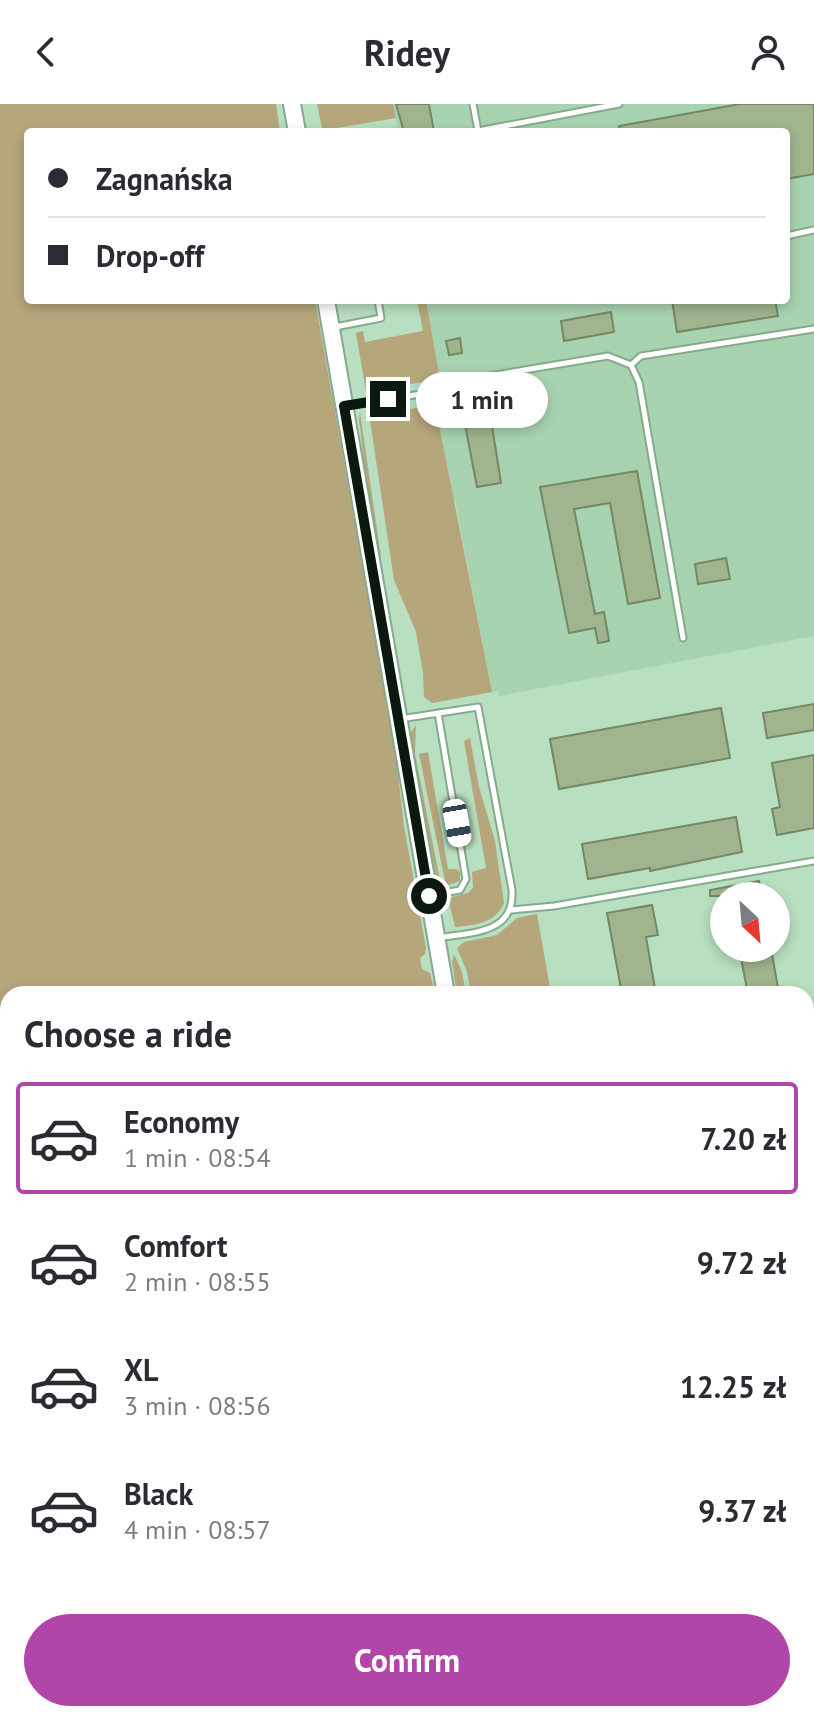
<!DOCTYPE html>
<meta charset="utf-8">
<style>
body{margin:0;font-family:"PT Sans",sans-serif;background:#f2f2f3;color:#2b2b33;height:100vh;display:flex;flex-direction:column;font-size:30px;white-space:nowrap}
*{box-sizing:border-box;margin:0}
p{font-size:26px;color:#7c7c81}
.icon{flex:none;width:44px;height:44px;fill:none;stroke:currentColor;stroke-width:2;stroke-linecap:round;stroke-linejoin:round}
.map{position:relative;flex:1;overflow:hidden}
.sheet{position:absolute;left:0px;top:882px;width:814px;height:736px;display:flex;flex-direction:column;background:#fff;border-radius:24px 24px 0 0;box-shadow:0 4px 12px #0003}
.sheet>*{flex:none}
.banner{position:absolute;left:24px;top:24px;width:766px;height:176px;border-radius:8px;box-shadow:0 4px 12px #0003;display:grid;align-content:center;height:176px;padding:0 24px;background:#fff}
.needle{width:52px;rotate:154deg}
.fabs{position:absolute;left:710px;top:778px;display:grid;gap:16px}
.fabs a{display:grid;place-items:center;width:80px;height:80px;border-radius:50%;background:#fff;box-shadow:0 4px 12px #0003;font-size:40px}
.end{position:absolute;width:36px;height:36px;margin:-18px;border:10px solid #0a180d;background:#fff;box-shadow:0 0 0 4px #fff}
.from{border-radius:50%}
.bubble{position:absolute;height:56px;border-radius:28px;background:#fff;box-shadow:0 4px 12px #0003;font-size:26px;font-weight:600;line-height:56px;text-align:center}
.car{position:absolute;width:24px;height:48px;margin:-24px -12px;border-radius:10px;box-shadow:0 0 6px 2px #0007;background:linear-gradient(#fff 24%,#345 0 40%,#fff 0 76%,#345 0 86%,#fff 0)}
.banner b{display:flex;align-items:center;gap:28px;height:76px;font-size:30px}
.banner b+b{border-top:2px solid #e1e1e2}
.banner i{width:20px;height:20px;background:#2b2b33}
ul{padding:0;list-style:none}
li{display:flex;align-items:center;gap:24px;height:112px;margin:0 16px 12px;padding:0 8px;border:4px solid transparent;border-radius:8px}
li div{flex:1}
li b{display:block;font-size:30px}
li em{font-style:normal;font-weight:600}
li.active{border-color:#b046a8}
li>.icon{width:72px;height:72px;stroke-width:1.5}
h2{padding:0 24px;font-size:36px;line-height:96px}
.primary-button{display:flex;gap:16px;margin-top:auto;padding:16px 24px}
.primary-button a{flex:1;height:92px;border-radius:48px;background:#b046a8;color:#fff;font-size:32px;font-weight:600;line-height:92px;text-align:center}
header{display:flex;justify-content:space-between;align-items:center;height:104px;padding:0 24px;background:#fff;font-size:36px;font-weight:600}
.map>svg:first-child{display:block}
</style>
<header><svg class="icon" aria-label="back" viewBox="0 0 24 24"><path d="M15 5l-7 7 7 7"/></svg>Ridey<svg class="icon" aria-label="person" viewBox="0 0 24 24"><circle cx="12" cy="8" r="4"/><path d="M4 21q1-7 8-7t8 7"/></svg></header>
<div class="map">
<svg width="814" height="1618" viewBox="0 0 814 1618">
<rect width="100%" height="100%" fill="#b8dfc0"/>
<path fill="#a8d3b0" d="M393 0H814V532L499 592 498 587 492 588 455 396H452L431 276 440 274 426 196H786V28H398Z"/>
<path fill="#b6a67c" d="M0 0H276L280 28H28V196H315L395 644 404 722 426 844 425 850 420 854 422 865 430 869 435 890H8V1610H565L566 1618H0Z
M317 0H393L396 14 325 26 322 24Z
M417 196H426L440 275 366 288 356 229 363 227 365 238 423 227Z
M435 301 492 588 432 599 424 593 423 569 416 528 394 476 368 303H372L374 311Z
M360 308 381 453C368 432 364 347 359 316Z
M416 621 415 650 441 781 436 772 409 631Z
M470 634 479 683 495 737 504 799C495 820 475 821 455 823L448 794 468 789 473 784 472 768 486 764 464 637Z
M428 648 448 765H457L460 768V777L446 782 419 650Z
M537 810 551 890H471L467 868 457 844 464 838 497 831 517 814Z
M454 850 462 868 466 890H457L452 858Z
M814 910V1618H599L597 1610H806V912Z"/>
<path fill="#a0b58e" stroke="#758864" stroke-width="2" d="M396 0H429L434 28H404Z
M740 0H814V70L786 75V28H620L619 22Z
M672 196H775L778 212 677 228Z
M611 208 614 228 564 237 561 217Z
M460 234 462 249 449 251 446 237Z
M486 284 501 379 477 383 462 305H459L455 293Z
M637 367 660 494 628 500 610 399 574 405 595 510 604 508 609 537 598 539 595 524 569 529 540 383Z
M726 454 730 475 698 480 695 460Z
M814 600V626L767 634 763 609Z
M721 604 730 654 559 685 550 635Z
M814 651V724L777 731 772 705 780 703 772 659Z
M736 713 742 748 650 767V764L588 775 582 740Z
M759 777 762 792H710V786Z
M652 801 658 831 646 833 656 890H622L607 809Z
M739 844H771L779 890H748Z"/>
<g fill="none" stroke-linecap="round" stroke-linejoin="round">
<defs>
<path id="lane" d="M473 0 478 27 619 0
M786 132 814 126
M335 223 381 214 378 196
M631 261 641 252 814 225
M349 301 441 287 453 278 608 252 631 261 639 278 683 534
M400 615 478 603 512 786C515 831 470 828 438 834
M431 791 460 786 466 775 438 609
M511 806 554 802 814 757"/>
<path id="secondary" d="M292 0 297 28
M326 196 446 890
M573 1610 574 1618"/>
</defs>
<use href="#lane" stroke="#86aa8d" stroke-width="9"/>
<use href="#secondary" stroke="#86aa8d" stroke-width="20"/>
<use href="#lane" stroke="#fff" stroke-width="5"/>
<use href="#secondary" stroke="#fff" stroke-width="16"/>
</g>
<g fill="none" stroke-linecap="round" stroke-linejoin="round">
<path stroke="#0a180d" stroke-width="10" d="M388 295 344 302 429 792"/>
</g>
</svg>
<div class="fabs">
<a><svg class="needle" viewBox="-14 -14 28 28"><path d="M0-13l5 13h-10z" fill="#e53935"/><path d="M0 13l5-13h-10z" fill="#7c7c81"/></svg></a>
</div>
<i class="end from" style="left:429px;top:792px"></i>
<i class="end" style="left:388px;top:295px"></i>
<div class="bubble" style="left:416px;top:268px;width:132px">1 min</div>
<i class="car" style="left:457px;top:719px;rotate:170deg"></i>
<div class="banner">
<b><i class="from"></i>Zagnańska</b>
<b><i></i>Drop-off</b>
</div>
<section class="sheet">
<h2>Choose a ride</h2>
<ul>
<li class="active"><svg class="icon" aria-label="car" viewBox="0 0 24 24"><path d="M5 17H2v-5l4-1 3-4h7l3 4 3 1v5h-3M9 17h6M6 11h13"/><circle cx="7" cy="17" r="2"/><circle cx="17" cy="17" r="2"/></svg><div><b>Economy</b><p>1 min · 08:54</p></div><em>7.20 zł</em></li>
<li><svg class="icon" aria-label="car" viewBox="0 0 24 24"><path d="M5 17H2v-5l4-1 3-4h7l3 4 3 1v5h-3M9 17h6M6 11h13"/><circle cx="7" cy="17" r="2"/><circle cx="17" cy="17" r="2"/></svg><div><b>Comfort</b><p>2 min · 08:55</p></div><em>9.72 zł</em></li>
<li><svg class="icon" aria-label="car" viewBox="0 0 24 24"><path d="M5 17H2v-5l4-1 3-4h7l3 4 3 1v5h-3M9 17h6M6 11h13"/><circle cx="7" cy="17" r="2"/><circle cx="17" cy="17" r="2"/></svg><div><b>XL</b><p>3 min · 08:56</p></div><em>12.25 zł</em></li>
<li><svg class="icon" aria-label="car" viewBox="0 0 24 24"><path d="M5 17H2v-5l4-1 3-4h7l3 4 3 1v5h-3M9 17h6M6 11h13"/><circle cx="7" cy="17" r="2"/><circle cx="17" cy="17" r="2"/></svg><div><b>Black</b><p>4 min · 08:57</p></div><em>9.37 zł</em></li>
</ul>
<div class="primary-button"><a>Confirm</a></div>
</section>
</div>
